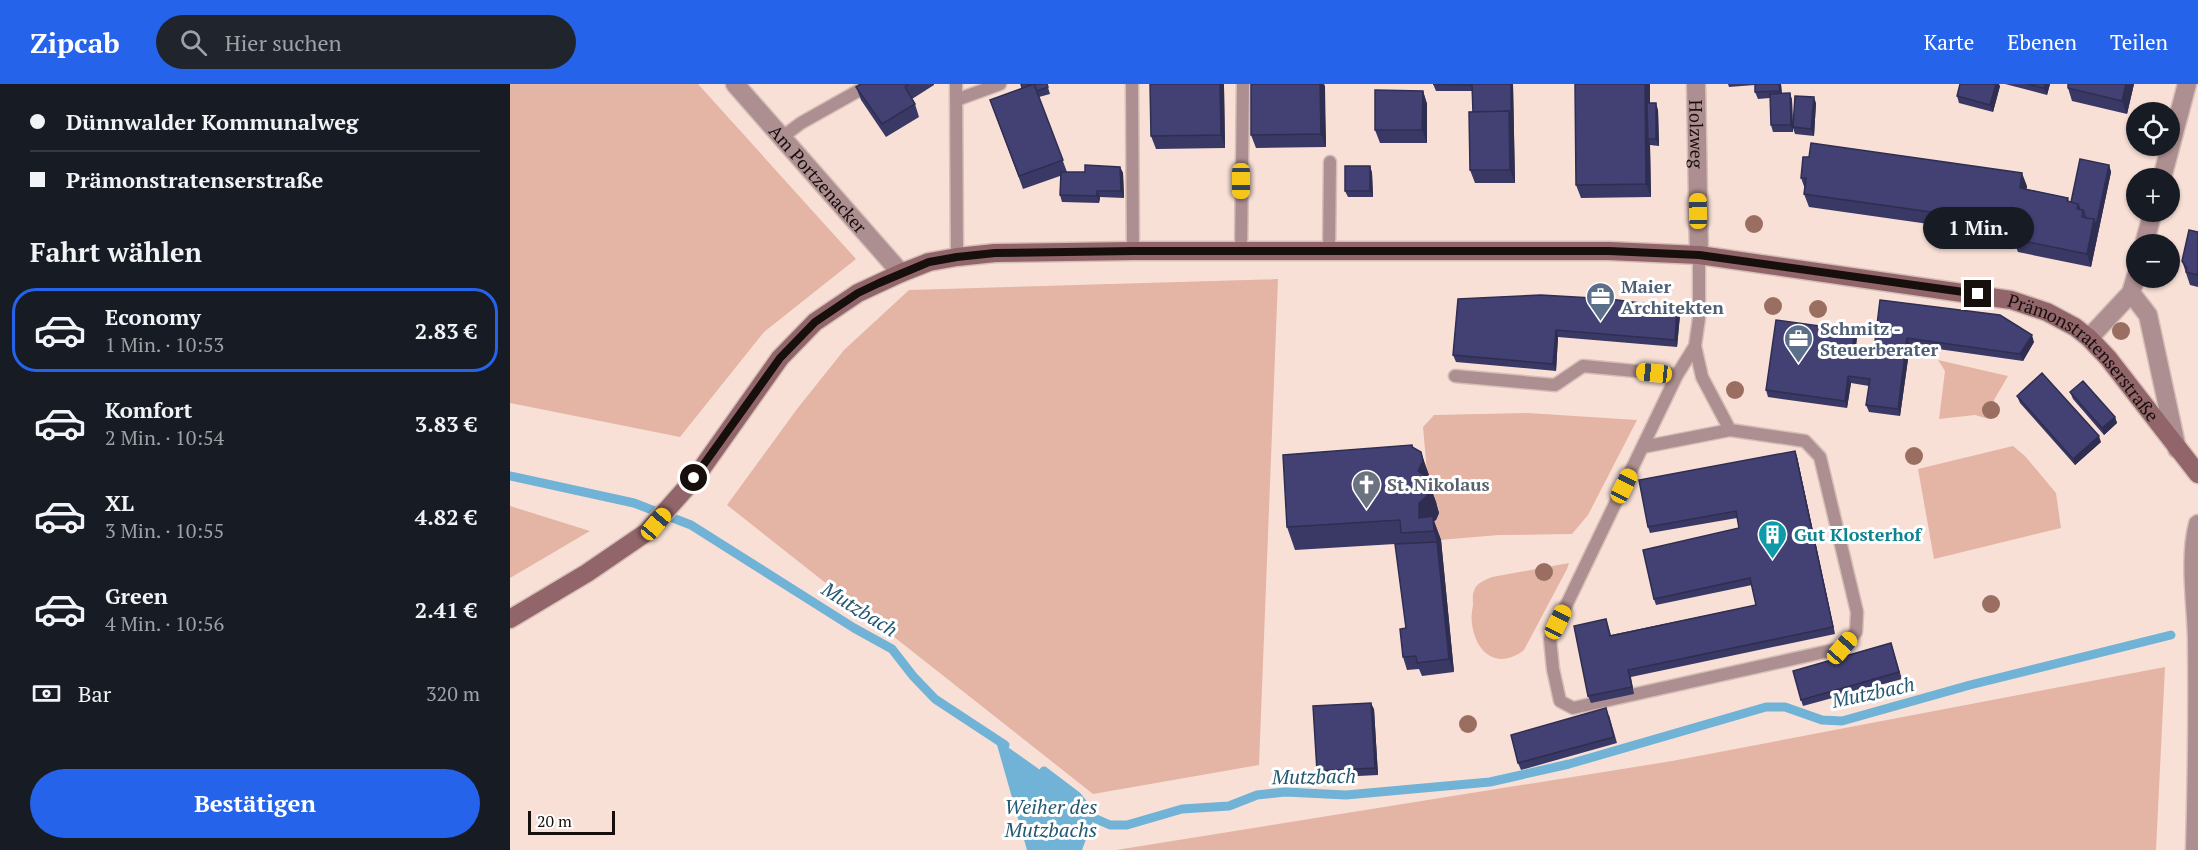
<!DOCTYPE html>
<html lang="de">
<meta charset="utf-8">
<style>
body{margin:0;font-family:"PT Serif",serif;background:#20242c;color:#f1f3f6;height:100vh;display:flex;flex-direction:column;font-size:22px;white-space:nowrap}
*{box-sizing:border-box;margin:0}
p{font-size:20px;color:#9ea1a6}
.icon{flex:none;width:33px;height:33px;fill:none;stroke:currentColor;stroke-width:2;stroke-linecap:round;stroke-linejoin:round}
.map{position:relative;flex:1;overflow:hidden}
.side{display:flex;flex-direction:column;background:#171b24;width:510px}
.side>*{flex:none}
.guide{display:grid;align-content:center;height:132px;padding:0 30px;background:#171b24}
.fabs{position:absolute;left:1616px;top:18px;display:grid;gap:12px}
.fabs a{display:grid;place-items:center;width:54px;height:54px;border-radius:50%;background:#171b24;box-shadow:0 2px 4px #0004;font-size:30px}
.scale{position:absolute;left:18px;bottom:15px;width:87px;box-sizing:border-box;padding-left:6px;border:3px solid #170f0c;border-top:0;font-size:16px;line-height:21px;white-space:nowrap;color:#170f0c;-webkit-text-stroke:4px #fff;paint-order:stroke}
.end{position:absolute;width:27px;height:27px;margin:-14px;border:8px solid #170f0c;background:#fff;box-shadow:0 0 0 3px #fff}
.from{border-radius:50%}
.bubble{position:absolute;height:42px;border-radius:21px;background:#171b24;box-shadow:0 2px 4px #0004;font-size:20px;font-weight:700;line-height:42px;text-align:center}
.car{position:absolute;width:18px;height:36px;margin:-18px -9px;border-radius:8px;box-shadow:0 0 4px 2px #0007;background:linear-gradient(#f5c518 24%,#345 0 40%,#f5c518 0 76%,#345 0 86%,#f5c518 0)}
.guide b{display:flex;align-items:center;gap:21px;height:57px;font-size:22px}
.guide b+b{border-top:2px solid #363941}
.guide i{width:15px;height:15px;background:#f1f3f6}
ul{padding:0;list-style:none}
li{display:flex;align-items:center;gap:18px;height:84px;margin:0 12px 9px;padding:0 18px;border:3px solid transparent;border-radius:24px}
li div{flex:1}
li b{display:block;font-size:22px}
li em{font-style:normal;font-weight:700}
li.active{border-color:#2563eb}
li>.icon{width:54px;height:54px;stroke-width:1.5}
h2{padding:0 30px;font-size:27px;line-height:72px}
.pay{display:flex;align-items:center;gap:15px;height:66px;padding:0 30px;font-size:22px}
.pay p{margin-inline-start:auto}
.cta{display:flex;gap:12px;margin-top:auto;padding:12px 30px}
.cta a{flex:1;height:69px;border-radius:36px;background:#2563eb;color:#fff;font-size:24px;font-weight:700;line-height:69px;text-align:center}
header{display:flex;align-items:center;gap:36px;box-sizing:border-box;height:84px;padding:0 30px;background:#2563eb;color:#fff}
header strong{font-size:28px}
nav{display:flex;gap:33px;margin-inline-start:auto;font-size:21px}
.search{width:420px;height:54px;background:#20242c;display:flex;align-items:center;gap:15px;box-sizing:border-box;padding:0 21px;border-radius:33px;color:#9ea1a6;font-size:22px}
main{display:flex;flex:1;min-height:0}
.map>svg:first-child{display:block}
</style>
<header>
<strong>Zipcab</strong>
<div class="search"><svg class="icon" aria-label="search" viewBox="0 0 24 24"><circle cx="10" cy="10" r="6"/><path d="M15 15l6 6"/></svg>Hier suchen</div>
<nav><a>Karte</a><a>Ebenen</a><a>Teilen</a></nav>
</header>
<main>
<section class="side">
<div class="guide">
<b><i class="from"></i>Dünnwalder Kommunalweg</b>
<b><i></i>Prämonstratenserstraße</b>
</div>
<h2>Fahrt wählen</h2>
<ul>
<li class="active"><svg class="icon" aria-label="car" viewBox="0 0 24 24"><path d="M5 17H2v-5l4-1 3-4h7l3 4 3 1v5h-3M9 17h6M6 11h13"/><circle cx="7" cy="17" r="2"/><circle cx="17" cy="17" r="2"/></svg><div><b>Economy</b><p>1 Min. · 10:53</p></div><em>2.83 €</em></li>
<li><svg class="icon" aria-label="car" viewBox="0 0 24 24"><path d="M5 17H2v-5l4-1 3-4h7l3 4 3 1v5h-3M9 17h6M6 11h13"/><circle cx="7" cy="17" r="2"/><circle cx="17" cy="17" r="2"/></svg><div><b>Komfort</b><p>2 Min. · 10:54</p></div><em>3.83 €</em></li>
<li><svg class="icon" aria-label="car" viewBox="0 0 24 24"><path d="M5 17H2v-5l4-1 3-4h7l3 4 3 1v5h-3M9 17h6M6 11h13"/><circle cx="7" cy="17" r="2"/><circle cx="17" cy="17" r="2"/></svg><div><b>XL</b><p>3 Min. · 10:55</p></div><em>4.82 €</em></li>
<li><svg class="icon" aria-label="car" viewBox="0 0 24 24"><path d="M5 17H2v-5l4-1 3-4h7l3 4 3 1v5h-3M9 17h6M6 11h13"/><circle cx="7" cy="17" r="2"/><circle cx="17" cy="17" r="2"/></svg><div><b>Green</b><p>4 Min. · 10:56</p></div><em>2.41 €</em></li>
</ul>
<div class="pay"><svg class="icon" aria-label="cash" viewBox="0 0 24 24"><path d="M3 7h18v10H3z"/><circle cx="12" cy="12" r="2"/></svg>Bar<p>320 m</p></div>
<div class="cta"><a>Bestätigen</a></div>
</section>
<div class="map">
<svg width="1688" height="766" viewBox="0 0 1688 766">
<rect width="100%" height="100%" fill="#f9e0d7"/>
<path fill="#e4b5a4" d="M0 0H188L346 175 254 248 170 353 0 319Z
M768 195 749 681 583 710 217 421 287 325 334 266 399 206Z
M1428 276 1498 292 1484 316 1486 329 1479 335 1465 331 1429 335 1435 287Z
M1018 329 1127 336 1078 431 1062 450 989 451 918 457 922 440 929 429 928 423 920 403 921 395 917 388 913 343 924 331Z
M1503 362 1515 372 1546 409 1551 444 1424 475 1408 385Z
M0 422 80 447 0 494Z
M1059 479 1057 485 1014 566C988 586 966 570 962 540 961 534 962 527 963 521 963 517 962 511 964 507 966 499 975 496 982 493Z
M1655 583 1646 766H606L1162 677Z"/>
<path fill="#71b3d7" d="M485 654 567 712 584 734 572 766H517Z"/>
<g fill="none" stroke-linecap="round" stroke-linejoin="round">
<path stroke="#71b3d7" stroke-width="9" d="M0 392 124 419 181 441 344 544 382 565 403 592 425 615 495 661
M534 687 567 712 584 734 600 741H617L672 725 719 722 747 711 775 708 836 711 980 698 1059 680 1256 623H1275L1312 636 1332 637 1460 601 1661 551"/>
<defs>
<path id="lane" d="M446 0 447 173
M622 0 623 167
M446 16 490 0
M271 54 291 39 355 3
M819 166 820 78
M731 167 733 0
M1185 262 1167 291 1040 555 1043 585 1050 617 1063 624 1332 564 1346 548 1347 528 1310 373 1295 357 1220 346 1192 293 1185 262 1189 234V171
M945 292 1045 301 1073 282 1167 291
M1133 363 1220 346"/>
<g id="street">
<path id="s1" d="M225 0 391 189"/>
<path id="s2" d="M1186 0 1189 171"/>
<path d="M1652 94 1677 0"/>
<path d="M1634 160 1643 128"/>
<path d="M1621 209 1638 231 1667 365"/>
<path d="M1579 254 1621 209 1626 192"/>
<path d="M1685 766C1687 695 1688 625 1687 554 1686 519 1679 474 1688 440"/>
</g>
<g id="secondary">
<path id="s3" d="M0 535 77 489 137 448 185 394 270 274 305 238 348 209 391 189 419 178 447 173 485 169 623 167H1099L1189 171 1501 216 1537 228 1565 243 1579 254 1598 274 1688 390"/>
</g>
</defs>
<use href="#lane" stroke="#d5bfb7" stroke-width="15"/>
<use href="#street" stroke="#d5bfb7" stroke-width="21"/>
<use href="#secondary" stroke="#d5bfb7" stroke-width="21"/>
<use href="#lane" stroke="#ae8f91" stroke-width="12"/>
<use href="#street" stroke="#ae8f91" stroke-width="18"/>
<use href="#secondary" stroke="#916569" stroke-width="18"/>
</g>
<g fill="#9a6f61">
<circle cx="1244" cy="140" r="9"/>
<circle cx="1263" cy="222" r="9"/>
<circle cx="1308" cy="225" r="9"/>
<circle cx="1611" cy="247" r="9"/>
<circle cx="1225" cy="306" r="9"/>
<circle cx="1481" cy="326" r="9"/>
<circle cx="1404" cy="372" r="9"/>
<circle cx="1034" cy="488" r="9"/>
<circle cx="1481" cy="520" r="9"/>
<circle cx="958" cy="640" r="9"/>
</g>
<path fill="#3a3864" d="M351 0H424V1L402 15 405 20 409 33 376 53 351 16 346 3Z
M537 0 540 10 529 13 557 88H575L610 83 613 89 614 114 590 113 589 119 552 118 550 111V92L513 105 480 16 512 4Z
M640 0H714V2L715 64 646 65 641 52Z
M741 0H814L816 63 746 64 741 51Z
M923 0H1003L1005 99H965L960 86 963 28 962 7H926Z
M1140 0V19L1148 26 1149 62 1140 61 1141 113 1071 114 1066 101Z
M1218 0H1271L1272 10 1280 9 1282 16 1283 42 1306 19 1304 52 1285 50 1283 44V48H1263L1261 41 1260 14 1248 15 1245 8V1L1219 3Z
M1495 0H1540L1537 11Z
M1624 0 1617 30 1562 17 1558 4Z
M1490 2 1483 28 1449 19 1447 12Z
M913 7 917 20V59H870L865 46Z
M1599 81 1601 88 1581 183 1508 168 1503 155V152L1299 123 1294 110 1295 105 1291 94 1517 102 1516 105 1558 114 1559 118H1561Z
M860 82 862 89 863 113H838L835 107Z
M1688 148V203L1680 201 1672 177Z
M948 215 1170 231 1167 263 1048 253 1046 287 946 278 943 271Z
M1370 216 1524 258 1513 277 1400 261 1390 332 1359 328 1356 321 1359 302 1341 299 1337 324 1258 313 1256 306 1345 247 1347 253 1345 272 1363 274Z
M1560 308 1605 333 1607 339 1594 351 1563 315Z
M1507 312 1591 358 1565 381 1510 319Z
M902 361 919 391 921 400 920 402 926 418 929 429 926 436 924 437 931 456 944 588 912 592 909 585 897 586 893 573 896 544 885 460 785 466 777 443Z
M1285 367 1287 373 1325 550 1121 593 1124 610 1081 619 1078 612 1096 535 1101 551 1246 521 1242 501 1146 521 1144 515 1229 444 1227 434 1140 449 1138 443Z
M1381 559 1392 595 1293 622 1291 616Z
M864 625 868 691 809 694 807 687Z
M1099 631 1107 659 1011 686 1008 679Z"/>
<path fill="#2f2e51" d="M710 0H714V2L715 64 711 51Z
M810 0H814L815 2 816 63 811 50Z
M1001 0H1003L1005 99 1000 86 999 27Z
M1135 0H1140V55H1138L1140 61 1141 113 1136 100Z
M1269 0H1271L1272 14 1270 7Z
M1486 0H1489L1490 2 1483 28 1480 21Z
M1535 0H1540L1537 11 1534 4Z
M1616 0H1624L1617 30 1612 17Z
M913 7 917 20V59L912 46Z
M1280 9 1282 16 1283 48 1281 41Z
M1304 13 1306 19 1304 52 1301 45Z
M1146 19 1148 26 1149 62 1146 55Z
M1599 81 1601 88 1581 183 1577 170 1584 135Z
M860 82 862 89 863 113 860 107Z
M610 83 613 89 614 114 611 107Z
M1512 89 1517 102 1515 117 1510 104Z
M587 107 590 113 589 119 587 112Z
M1167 224 1170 231 1167 263 1165 256Z
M1046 246 1048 253 1046 287 1043 280Z
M1345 247 1347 253 1344 278 1341 271Z
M1522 251 1524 258 1513 277 1510 270Z
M1397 254 1400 261 1390 332 1388 325Z
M1338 292 1341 299 1337 324 1335 317Z
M1605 333 1607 339 1594 351 1592 344Z
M1589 352 1591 358 1565 381 1563 375Z
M902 361 910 383 911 368 919 391 921 400 920 402 926 418 929 429 926 436 924 437 931 456 944 588 939 575 927 458 924 447 909 434 908 387Z
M1285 367 1287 373 1325 550 1323 543Z
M861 619 864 625 868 691 865 684Z"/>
<path fill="#434174" stroke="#2f2e51" stroke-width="1.5" d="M351 0H399L395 3 405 20 372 40 346 3Z
M511 0H523L512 4Z
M524 0 553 76 509 92 480 16Z
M524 0H537L538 3 527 7Z
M640 0H710L711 51 641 52Z
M741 0H810L811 50 741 51Z
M923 0H1001V34L999 27 963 28 962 1Z
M1065 0H1135L1136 100 1066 101Z
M1245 0H1269L1270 7 1245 8Z
M1450 0H1486L1480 21 1447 12Z
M1517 0H1535L1534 4Z
M1558 0H1616L1612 17 1558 4Z
M865 6 913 7 912 46H865Z
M1280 9 1281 41H1261L1260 10Z
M1285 12 1304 13 1301 45 1283 43Z
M1137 19H1146V55H1138Z
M999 27 1000 86H960L959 28Z
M1301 59 1512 89 1510 104 1558 114 1557 117 1568 120 1567 125 1573 126 1572 133 1584 135 1577 170 1503 155 1505 140 1294 110 1296 94H1291L1293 73H1299Z
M1570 75 1599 81 1586 142 1584 135 1576 134 1573 126H1570L1568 120 1561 118Z
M575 81 610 83 611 107H587V112L550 111 551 88H575Z
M835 82H860V107H835Z
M1679 146 1688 148V191L1676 188 1677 184 1672 177Z
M1031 211 1100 215 1167 224 1165 256 1046 246 1043 280 943 271 948 215Z
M1370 216 1490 231 1522 251 1510 270 1397 254 1388 325 1356 321 1360 295 1338 292 1335 317 1256 306 1266 236 1345 247 1341 271 1363 274Z
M1532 289 1589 352 1563 375 1507 312Z
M1573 297 1605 333 1592 344 1560 308Z
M902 361V363L911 368 913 377 908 387 918 394 920 406 917 412 909 419V434L923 432 924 447 891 449 890 436 777 443 773 371Z
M1285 367 1323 543 1118 586 1122 603 1078 612 1064 542 1096 535 1100 552 1246 521 1240 494 1144 515 1133 466 1229 444 1226 427 1138 443 1129 396Z
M927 458 939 575 907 579 906 572 893 573 890 545 896 544 885 460Z
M1381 559 1389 588 1291 616 1283 587Z
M861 619 865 684 807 687 803 622Z
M1096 624 1104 653 1008 679 1001 651Z"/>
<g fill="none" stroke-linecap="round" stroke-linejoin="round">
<path stroke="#170f0c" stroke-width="8" d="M184 394 270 274 305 238 348 209 369 199 419 178 447 173 485 169 623 167H1099L1189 171 1468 210"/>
</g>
<defs>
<symbol id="office-pin" viewBox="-11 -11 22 30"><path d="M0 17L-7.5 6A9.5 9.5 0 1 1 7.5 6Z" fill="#5c6f8a" stroke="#fff"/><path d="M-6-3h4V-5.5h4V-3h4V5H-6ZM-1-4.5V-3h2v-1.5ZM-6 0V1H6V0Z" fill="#fff"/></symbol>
<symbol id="church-pin" viewBox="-11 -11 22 30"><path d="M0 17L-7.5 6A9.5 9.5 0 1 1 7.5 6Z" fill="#6b7280" stroke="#fff"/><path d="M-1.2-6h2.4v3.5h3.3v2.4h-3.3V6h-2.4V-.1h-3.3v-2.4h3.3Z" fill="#fff"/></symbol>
<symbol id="building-pin" viewBox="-11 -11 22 30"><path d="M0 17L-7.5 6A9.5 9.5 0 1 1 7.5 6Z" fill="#0f9aa8" stroke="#fff"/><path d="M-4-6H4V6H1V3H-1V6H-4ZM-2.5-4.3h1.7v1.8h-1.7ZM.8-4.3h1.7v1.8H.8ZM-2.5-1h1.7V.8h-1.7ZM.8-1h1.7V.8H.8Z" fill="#fff"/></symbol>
</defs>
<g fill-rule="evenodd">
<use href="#office-pin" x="1074" y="196" width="33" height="45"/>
<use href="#office-pin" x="1272" y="238" width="33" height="45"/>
<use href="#church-pin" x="840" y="384" width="33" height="45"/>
<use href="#building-pin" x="1246" y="434" width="33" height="45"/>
</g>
<g text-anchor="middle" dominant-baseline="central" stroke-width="6" stroke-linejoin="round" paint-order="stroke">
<g font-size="18" fill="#170f0c" stroke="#fff">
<text stroke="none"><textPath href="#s2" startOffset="50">Holzweg</textPath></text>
<text stroke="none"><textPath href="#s1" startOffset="126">Am Portzenacker</textPath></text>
<text stroke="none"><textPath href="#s3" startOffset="1742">Prämonstratenserstraße</textPath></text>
</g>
<g font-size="18" font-weight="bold" fill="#4e5e75" stroke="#fff" text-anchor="start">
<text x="1111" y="202">Maier<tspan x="1111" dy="21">Architekten</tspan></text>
<text x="1310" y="244">Schmitz -<tspan x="1310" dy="21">Steuerberater</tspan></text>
</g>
<g font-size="18" font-weight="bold" fill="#5b616d" stroke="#fff" text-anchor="start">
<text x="877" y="400">St. Nikolaus</text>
</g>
<g font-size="18" font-weight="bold" fill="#0d838f" stroke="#fff" text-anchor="start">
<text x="1284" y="450">Gut Klosterhof</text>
</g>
<g font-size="20" font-style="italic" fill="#245771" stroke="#fff">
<text transform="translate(350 525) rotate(32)">Mutzbach</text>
<text transform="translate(1363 608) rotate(-12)">Mutzbach</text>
<text transform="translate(804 692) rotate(-1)">Mutzbach</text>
<text x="541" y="722">Weiher des<tspan x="541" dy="23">Mutzbachs</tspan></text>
</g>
</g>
</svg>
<div class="fabs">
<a><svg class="icon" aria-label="locate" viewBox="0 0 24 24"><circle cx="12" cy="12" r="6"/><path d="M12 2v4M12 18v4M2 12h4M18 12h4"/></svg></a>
<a>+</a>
<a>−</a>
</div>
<div class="scale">20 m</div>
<i class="end from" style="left:184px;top:394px"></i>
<i class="end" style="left:1468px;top:210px"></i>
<div class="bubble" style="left:1413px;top:123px;width:111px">1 Min.</div>
<i class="car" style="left:731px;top:97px;rotate:180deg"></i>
<i class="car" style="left:1188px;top:127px;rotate:359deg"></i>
<i class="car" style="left:1144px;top:289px;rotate:276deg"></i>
<i class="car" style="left:1114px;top:402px;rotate:26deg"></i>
<i class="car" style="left:146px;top:440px;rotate:40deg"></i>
<i class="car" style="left:1048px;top:538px;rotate:26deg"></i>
<i class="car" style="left:1332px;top:564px;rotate:41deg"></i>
</div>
</main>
